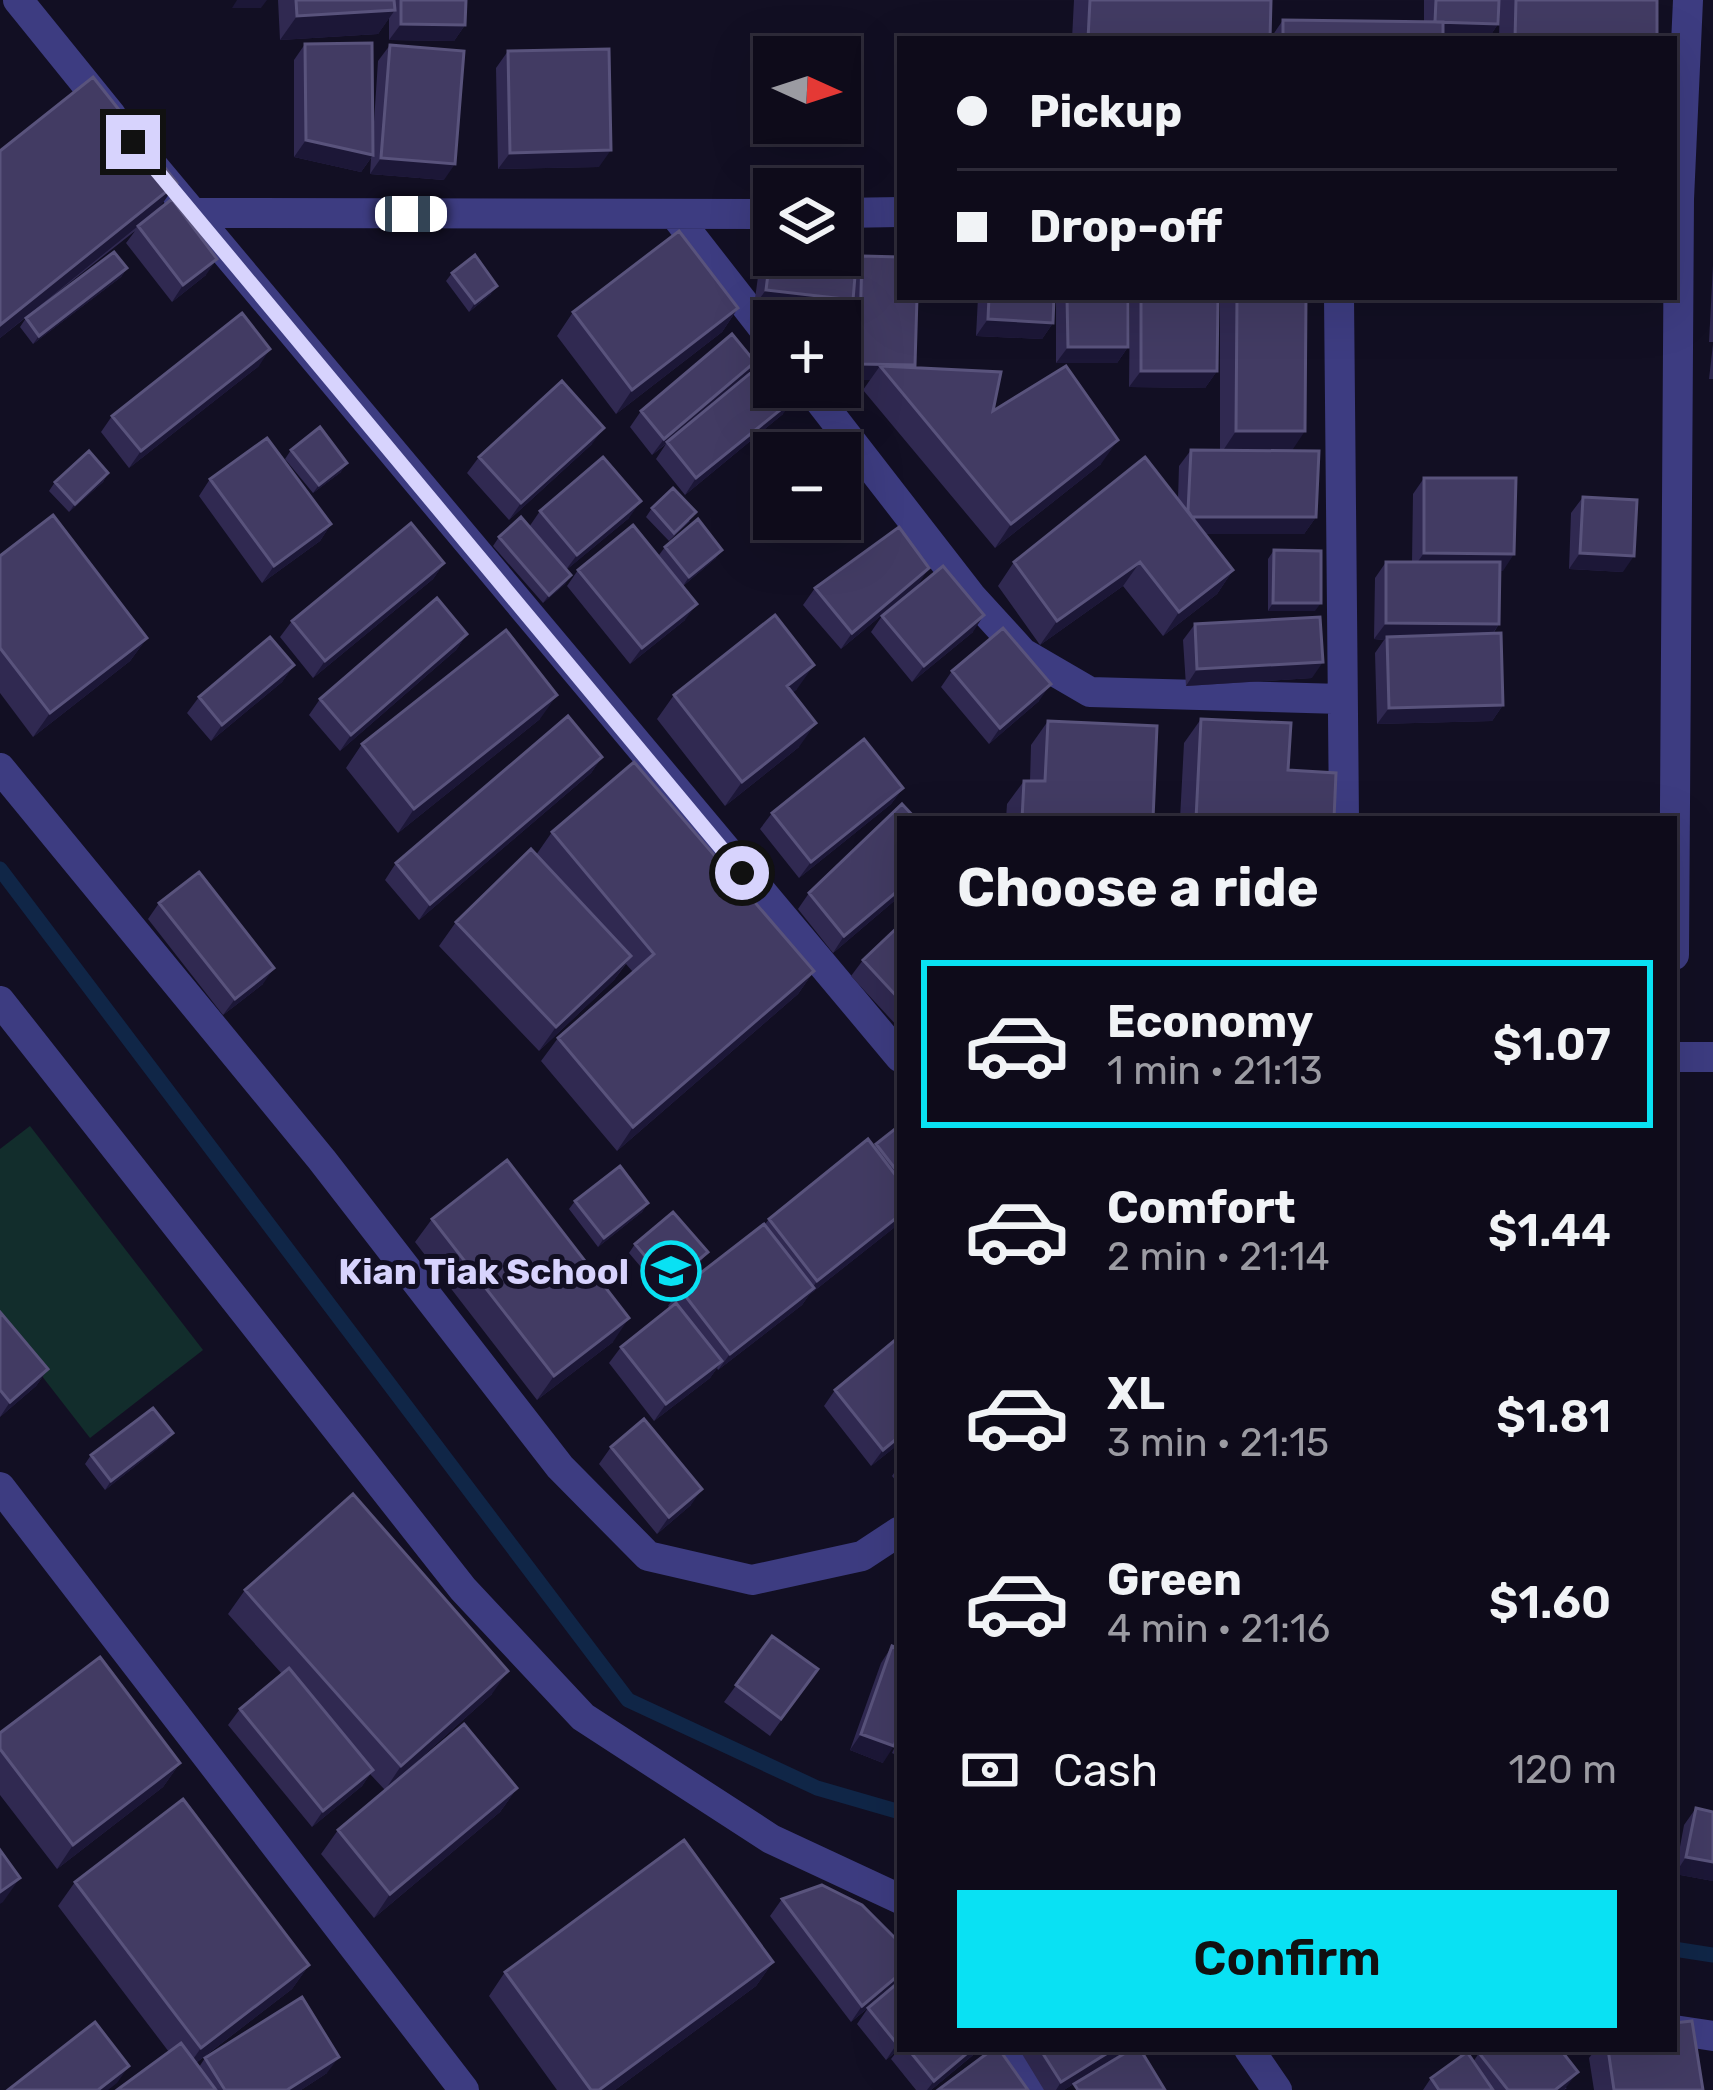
<!DOCTYPE html>
<meta charset="utf-8">
<style>
body{margin:0;font-family:Rubik,sans-serif;background:#171423;color:#f1f3f6;height:100vh;display:flex;flex-direction:column;font-size:45px;white-space:nowrap}
*{box-sizing:border-box;margin:0}
p{font-size:39px;color:#9b9ba2}
.icon{flex:none;width:66px;height:66px;fill:none;stroke:currentColor;stroke-width:2;stroke-linecap:round;stroke-linejoin:round}
.map{position:relative;flex:1;overflow:hidden}
.details{position:absolute;left:897px;top:816px;width:780px;height:1236px;display:flex;flex-direction:column;background:#0e0b1a;border-radius:0px;box-shadow:0 12px 48px #0002,0 0 0 3px #2e2b39}
.details>*{flex:none}
.banner{position:absolute;left:897px;top:36px;width:780px;height:264px;border-radius:0px;box-shadow:0 12px 48px #0002,0 0 0 3px #2e2b39;display:grid;align-content:center;height:264px;padding:0 60px;background:#0e0b1a}
.needle{width:78px;rotate:93deg}
.buttons{position:absolute;left:753px;top:36px;display:grid;gap:24px}
.buttons a{display:grid;place-items:center;width:108px;height:108px;border-radius:0px;background:#0e0b1a;box-shadow:0 12px 48px #0002,0 0 0 3px #2e2b39;font-size:60px}
.end{position:absolute;width:54px;height:54px;margin:-27px;border:15px solid #d7d3fd;background:#111;box-shadow:0 0 0 6px #111}
.from{border-radius:50%}
.car{position:absolute;width:36px;height:72px;margin:-36px -18px;border-radius:15px;box-shadow:0 0 9px 3px #0007;background:linear-gradient(#fff 24%,#345 0 40%,#fff 0 76%,#345 0 86%,#fff 0)}
.banner b{display:flex;align-items:center;gap:42px;height:114px;font-size:45px}
.banner b+b{border-top:3px solid #2e2b39}
.banner i{width:30px;height:30px;background:#f1f3f6}
ul{padding:0;list-style:none}
li{display:flex;align-items:center;gap:36px;height:168px;margin:0 24px 18px;padding:0 36px;border:6px solid transparent;border-radius:0px}
li div{flex:1}
li b{display:block;font-size:45px}
li em{font-style:normal;font-weight:600}
li.active{border-color:#09e1f3}
li>.icon{width:108px;height:108px;stroke-width:1.5}
h2{padding:0 60px;font-size:54px;line-height:144px}
.pay{display:flex;align-items:center;gap:30px;height:132px;padding:0 60px;font-size:45px}
.pay p{margin-inline-start:auto}
.action{display:flex;gap:24px;margin-top:auto;padding:24px 60px}
.action a{flex:1;height:138px;border-radius:0px;background:#09e1f3;color:#111;font-size:48px;font-weight:600;line-height:138px;text-align:center}
.map>svg:first-child{display:block}
</style>
<div class="map">
<svg width="1713" height="2090" viewBox="0 0 1713 2090">
<rect width="100%" height="100%" fill="#120f23"/>
<path fill="#122d2c" d="M30 1126 203 1350 90 1438 0 1322V1149Z"/>
<g fill="none" stroke-linecap="round" stroke-linejoin="round">
<path stroke="#102647" stroke-width="15" d="M0 869 628 1700 817 1788 900 1812
M1674 1949 1713 1955"/>
<path stroke="#3d3c81" stroke-width="30" d="M18 0 111 115
M149 161 900 1057
M191 213 774 214
M840 213 900 212
M675 215 774 342
M1339 297 1344 819
M809 387 971 596 1023 653 1090 692 1342 699
M0 768 322 1160 560 1467 648 1556 752 1580 862 1556 900 1531
M1674 955 1679 199 1688 0
M0 1001 463 1589 583 1717 771 1839 900 1899
M1674 1057H1713
M0 1487 464 2090
M1674 2030 1713 2036
M1009 2049 1039 2090
M1249 2049 1277 2090"/>
</g>
<path fill="#302951" d="M278 0H466L465 25 454 41 389 40V18L378 34 280 40Z
M1074 0H1271L1270 39H1072Z
M1424 0H1499L1498 24 1488 39H1270L1283 20 1424 22Z
M1500 0H1657V39H1499Z
M305 44 373 137 378 61 390 45 444 180 370 174 371 158 361 172 294 157V60Z
M508 51 599 167 498 169 496 68Z
M0 151 158 210 206 275 172 302 126 243 135 231 0 338Z
M774 224 843 263 856 265 862 256 915 365 913 368 993 411 1101 464 995 548 863 390 870 380H848L850 304 842 316 754 306 763 240Z
M1713 265V342H1709Z
M127 268 121 277 33 344 20 327 26 318Z
M452 273 491 294 469 312 446 281Z
M978 297H1054L1053 323 1042 339 976 336Z
M1056 297H1128V347L1117 363H1056Z
M1130 297H1218L1217 371 1205 388 1129 387Z
M1220 297H1306L1292 451 1316 517 1304 534H1205L1233 570 1217 594 1163 636 1123 586 1040 645 998 586 1014 562 1178 499 1179 466 1191 450H1220Z
M738 308 722 332 616 414 557 336 573 312Z
M1713 344V379H1709Z
M755 362 744 379 783 414 685 495 656 459 666 444 652 455 630 427 641 411Z
M259 366 129 468 101 432 112 416Z
M592 444 509 520 467 473 479 457Z
M291 450 341 472 313 493 285 459Z
M108 473 103 482 69 512 49 491 55 482Z
M1424 478 1503 571H1500L1499 624 1493 634 1503 705 1492 721 1377 724 1375 653 1384 640 1374 639 1375 578 1386 562H1412L1413 494Z
M210 479 331 524 320 541 262 583 199 496Z
M1583 497 1623 572 1569 569 1571 513Z
M652 508 690 521 669 541 646 517Z
M540 511 629 518 566 570 571 575 565 584 543 603 493 546 499 537 529 527Z
M665 547 716 558 683 586 659 555Z
M1274 550 1315 611H1268V559Z
M0 556 147 638 130 661 33 737 0 693Z
M444 563 433 579 313 678 280 637 292 621Z
M578 570 685 620 630 664 567 586Z
M918 585 841 649 803 605 815 588Z
M882 616 973 632 912 682 871 632Z
M1195 624 1312 678 1186 686 1183 640Z
M467 634 456 650 340 751 309 715 320 699Z
M294 665 282 682 211 741 187 713 199 697Z
M952 671 1039 701 989 744 941 687Z
M797 689 792 693 799 747 725 806 657 719 674 695Z
M540 719 398 833 346 768 362 744Z
M1201 719 1288 770 1334 819H1180L1184 743Z
M1048 721 1153 819H1006L1007 804 1024 781H1030L1031 745Z
M602 757 591 773 419 920 385 880 396 863Z
M903 788 891 804 799 878 760 829 772 813Z
M900 819V896L833 953 798 909 809 893Z
M552 832 814 971 798 994 617 1151 541 1061 558 1038 633 972 626 964 614 980 539 1051 439 946 456 922 536 855Z
M159 903 263 984 223 1015 148 919Z
M900 925V1024L898 1027 851 976 863 960Z
M900 1125V1223L809 1295 802 1305 718 1370 717 1368 710 1378 654 1421 609 1363 621 1347 670 1308 668 1306 680 1289 765 1224 769 1219 874 1147Z
M575 1201 648 1203 642 1212 598 1247 569 1209Z
M432 1219 613 1342 537 1400 415 1242Z
M635 1244 702 1260 663 1293 629 1253Z
M0 1312 48 1369 36 1386 0 1417Z
M900 1336V1443L871 1466 824 1406 835 1390Z
M167 1441 105 1490 85 1464 91 1455Z
M611 1447 691 1505 657 1534 599 1464Z
M900 1464V1486L892 1476Z
M245 1590 492 1694 385 1790 370 1774 362 1786 312 1827 228 1725 240 1709 282 1674 228 1614Z
M772 1636 818 1669 770 1736 724 1702Z
M892 1646 883 1763 850 1750 881 1663Z
M0 1733 180 1763 163 1787 57 1869 0 1795Z
M900 1736V1757L892 1753Z
M517 1788 500 1812 374 1918 321 1854 338 1830Z
M1696 1808 1713 1812V1881L1675 1874 1684 1825Z
M75 1882 309 1965 292 1989 196 2063 199 2067 205 2058 327 2073 301 2090H117L169 2052 58 1906Z
M782 1899 900 1943V2049H980L978 2051 931 2090H916L891 2059 898 2050 886 2060 857 2024 868 2008 851 2022 770 1916Z
M773 1962 756 1986 615 2090H557L489 1996 505 1972Z
M1019 2049H1123L1119 2055 1064 2090H1044Z
M1596 2049H1674L1703 2090H1594L1589 2058Z
M1479 2053 1567 2088 1564 2090H1423L1431 2078 1473 2062Z"/>
<path fill="#1c1737" d="M237 0H267L261 8H232Z
M395 10 378 34 280 40 297 16Z
M1435 23 1498 24 1488 39H1424Z
M401 24 465 25 454 41 389 40Z
M306 140 373 155 361 172 294 157Z
M611 150 599 167 498 169 510 153Z
M381 158 455 164 444 180 370 174Z
M177 183 155 214 138 226 0 338V325Z
M217 259 206 275 172 302 183 285Z
M127 268 121 277 33 344 39 336Z
M497 286 491 294 469 312 475 303Z
M766 290 853 300 842 316 754 306Z
M738 308 722 332 616 414 632 390Z
M988 319 1053 323 1042 339 976 336Z
M1068 347H1128L1117 363H1056Z
M270 349 259 366 129 468 141 451Z
M755 362 744 379 652 455 664 439Z
M859 364 915 365 904 381 880 366 870 380H848Z
M1141 371H1217L1205 388 1129 387Z
M795 398 783 414 685 495 696 478Z
M604 428 592 444 509 520 521 503Z
M1236 431H1305L1289 455H1220Z
M1118 440 1101 464 995 548 1011 524Z
M347 463 341 472 313 493 319 485Z
M108 473 103 482 69 512 75 504Z
M641 501 629 518 565 571 577 555Z
M1187 517H1316L1304 534H1176Z
M331 524 320 541 262 583 274 566Z
M722 550 716 558 683 586 689 577Z
M1424 553 1514 554 1503 571 1412 570Z
M1580 553 1634 556 1623 572 1569 569Z
M1140 562 1123 586 1040 645 1057 621Z
M444 563 433 579 313 678 325 661Z
M929 568 918 585 841 649 852 633Z
M1233 570 1217 594 1163 636 1179 612Z
M571 575 565 584 543 603 549 595Z
M1273 603H1321L1315 611H1268Z
M697 604 685 620 630 664 642 648Z
M984 615 973 632 912 682 924 666Z
M1386 623 1499 624 1488 640 1387 637 1384 640 1374 639Z
M467 634 456 650 340 751 351 735Z
M147 638 130 661 33 737 50 713Z
M1323 662 1312 678 1186 686 1197 669Z
M294 665 282 682 211 741 222 725Z
M814 665 797 689 770 710 787 686Z
M1051 684 1039 701 989 744 1000 728Z
M557 695 540 719 398 833 414 809Z
M1503 705 1492 721 1377 724 1389 708Z
M816 723 799 747 725 806 742 782Z
M602 757 591 773 419 920 430 904Z
M903 788 891 804 799 878 811 862Z
M900 889V896L833 953 844 936Z
M631 956 614 980 539 1051 556 1027Z
M274 968 263 984 223 1015 235 999Z
M814 971 798 994 617 1151 633 1127Z
M648 1203 642 1212 598 1247 604 1238Z
M900 1215V1223L809 1295 802 1305 718 1370 730 1354 811 1290 817 1281Z
M708 1252 702 1260 663 1293 669 1285Z
M629 1318 613 1342 537 1400 554 1376Z
M722 1361 710 1378 654 1421 666 1404Z
M48 1369 36 1386 0 1417 10 1402Z
M173 1433 167 1441 105 1490 111 1481Z
M900 1436V1443L871 1466 883 1450Z
M702 1489 691 1505 657 1534 669 1517Z
M508 1671 492 1694 385 1790 401 1766Z
M861 1734 894 1746 883 1763 850 1750Z
M180 1763 163 1787 57 1869 73 1845Z
M373 1770 362 1786 312 1827 323 1811Z
M517 1788 500 1812 374 1918 390 1894Z
M1686 1857 1713 1862V1881L1675 1874Z
M20 1878 3 1902 0 1904V1892Z
M773 1962 756 1986 615 2090H599Z
M309 1965 292 1989 184 2072 201 2048Z
M900 1974V1981L851 2022 862 2006Z
M900 2041 898 2050 886 2060 897 2044Z
M972 2049H980L931 2090H927L934 2081Z
M1114 2049H1123L1119 2055 1064 2090H1056L1061 2082Z
M339 2057 327 2073 301 2090H287Z
M129 2066 117 2083 108 2090H98Z
M1578 2072 1564 2090H1555Z"/>
<path fill="#423b63" stroke="#59537c" stroke-width="3" d="M296 0H394L395 10 297 16Z
M401 0H466L465 25 401 24Z
M1090 0H1271L1270 39H1088Z
M1436 0H1499L1498 24 1435 22Z
M1516 0H1657V39H1515Z
M1283 20 1443 22V39H1283Z
M372 43 373 155 306 140 305 44Z
M390 45 464 51 455 164 381 158Z
M609 49 611 150 510 153 508 51Z
M93 77 177 183 0 325V151Z
M172 199 217 259 183 285 138 226Z
M774 226V255H840V231L846 232 843 263 856 264 853 300 766 290Z
M679 231 738 308 632 390 573 312Z
M114 252 127 268 39 336 26 318Z
M475 255 497 286 475 303 452 273Z
M862 256 900 257V297H917L915 365 859 364Z
M989 297H1054L1053 323 988 319Z
M1067 297H1128V347H1068Z
M1141 297H1218L1217 371H1141Z
M1237 297H1306L1305 431H1236Z
M242 313 270 349 141 451 112 416Z
M732 334 755 362 664 439 641 411Z
M765 361 774 372V387H786L795 398 696 478 667 442Z
M880 366 1001 372 993 411 1066 366 1118 440 1011 524Z
M562 381 604 428 521 503 479 457Z
M320 427 347 463 319 485 291 450Z
M267 438 331 524 274 566 210 479Z
M1191 450 1319 451 1316 517H1192L1188 511Z
M89 451 108 473 75 504 55 482Z
M603 457 641 501 577 555 540 511Z
M1145 457 1233 570 1179 612 1140 562 1057 621 1014 562Z
M1424 478H1516L1514 554 1424 553Z
M673 488 696 512 674 533 652 508Z
M1583 497 1637 500 1634 556 1580 553Z
M53 515 147 638 50 713 0 648V556Z
M521 517 571 575 549 595 499 537Z
M698 519 722 550 689 577 665 547Z
M411 523 444 563 325 661 292 621Z
M633 525 697 604 642 648 578 570Z
M899 527 929 568 852 633 815 588Z
M1274 550 1321 551V603H1273Z
M1386 562H1500L1499 624 1386 623Z
M943 566 984 615 924 666 882 616Z
M437 598 467 634 351 735 320 699Z
M775 615 814 665 787 686 816 723 742 782 674 695Z
M1320 617 1323 662 1197 669 1195 624Z
M1003 628 1051 684 1000 728 952 671Z
M506 630 557 695 414 809 362 744Z
M1501 633 1503 705 1389 708 1387 637Z
M270 637 294 665 222 725 199 697Z
M568 716 602 757 430 904 396 863Z
M1201 719 1291 723 1288 770 1336 773 1334 819H1196Z
M1048 721 1157 726 1153 819H1022L1024 781H1045Z
M864 739 903 788 811 862 772 813Z
M634 762 814 971 633 1127 558 1038 654 954 552 832Z
M902 804 916 819H900V889L844 936 809 893Z
M531 849 631 956 556 1027 456 922Z
M199 872 274 968 235 999 159 903Z
M900 925V1000L863 960Z
M900 1125V1175L876 1144Z
M868 1139 900 1181V1215L817 1281 769 1219Z
M507 1160 629 1318 554 1376 432 1219Z
M620 1166 648 1203 604 1238 575 1201Z
M673 1212 708 1252 669 1285 635 1244Z
M764 1224 814 1288 730 1354 680 1289Z
M676 1303 722 1361 666 1404 621 1347Z
M0 1312 48 1369 10 1402 0 1390Z
M900 1336V1436L883 1450 835 1390Z
M153 1408 173 1433 111 1481 91 1455Z
M644 1419 702 1489 669 1517 611 1447Z
M353 1494 508 1671 401 1766 245 1590Z
M772 1636 818 1669 781 1719 736 1685Z
M892 1646 900 1649V1730L894 1746 861 1734Z
M100 1657 180 1763 73 1845 0 1749V1733Z
M289 1668 373 1770 323 1811 240 1709Z
M464 1724 517 1788 390 1894 338 1830Z
M183 1799 309 1965 201 2048 75 1882Z
M1696 1808 1713 1812V1862L1686 1857Z
M684 1840 773 1962 599 2090H591L505 1972Z
M0 1850 20 1878 0 1892Z
M822 1885 862 1905 900 1943V1974L862 2006 782 1899Z
M900 1981V2041L897 2044 868 2008Z
M302 1997 339 2057 287 2090H225L205 2058Z
M1692 2021 1703 2090H1614L1608 2049H1674V2023Z
M95 2022 129 2066 98 2090H8Z
M181 2043 216 2090H117Z
M908 2049H972L934 2081Z
M993 2049H999L1028 2090H938Z
M1040 2049H1114L1061 2082Z
M1132 2049H1140L1165 2090H1078L1074 2084Z
M1484 2049H1560L1578 2072 1555 2090H1508L1479 2053Z
M1467 2052 1493 2090H1439L1431 2078Z"/>
<g fill="none" stroke-linecap="round" stroke-linejoin="round">
<path stroke="#d7d3fd" stroke-width="15" d="M133 142 742 873"/>
</g>
<defs>
<symbol id="school-ring" viewBox="-11 -11 22 22"><circle r="9.5" fill="#120f23" stroke="#09e1f3" stroke-width="1.5"/><path d="M0-5L7-2L0 1L-7-2ZM-4 1L0 2.5L4 1V4Q0 6-4 4Z" fill="#09e1f3"/></symbol>
</defs>
<g fill-rule="evenodd">
<use href="#school-ring" x="638" y="1238" width="66" height="66"/>
</g>
<g text-anchor="middle" dominant-baseline="central" stroke-width="10" stroke-linejoin="round" paint-order="stroke">
<g font-size="36" font-weight="bold" fill="#d7d3fd" stroke="#120f23" text-anchor="end">
<text x="629" y="1271">Kian Tiak School</text>
</g>
</g>
</svg>
<div class="buttons">
<a><svg class="needle" viewBox="-14 -14 28 28"><path d="M0-13l5 13h-10z" fill="#e53935"/><path d="M0 13l5-13h-10z" fill="#9b9ba2"/></svg></a>
<a><svg class="icon" aria-label="layers" viewBox="0 0 24 24"><path d="M12 4l9 5-9 5-9-5zM3 14l9 5 9-5"/></svg></a>
<a>+</a>
<a>−</a>
</div>
<i class="end from" style="left:742px;top:873px"></i>
<i class="end" style="left:133px;top:142px"></i>
<i class="car" style="left:411px;top:214px;rotate:90deg"></i>
<div class="banner">
<b><i class="from"></i>Pickup</b>
<b><i></i>Drop-off</b>
</div>
<section class="details">
<h2>Choose a ride</h2>
<ul>
<li class="active"><svg class="icon" aria-label="car" viewBox="0 0 24 24"><path d="M5 17H2v-5l4-1 3-4h7l3 4 3 1v5h-3M9 17h6M6 11h13"/><circle cx="7" cy="17" r="2"/><circle cx="17" cy="17" r="2"/></svg><div><b>Economy</b><p>1 min · 21:13</p></div><em>$1.07</em></li>
<li><svg class="icon" aria-label="car" viewBox="0 0 24 24"><path d="M5 17H2v-5l4-1 3-4h7l3 4 3 1v5h-3M9 17h6M6 11h13"/><circle cx="7" cy="17" r="2"/><circle cx="17" cy="17" r="2"/></svg><div><b>Comfort</b><p>2 min · 21:14</p></div><em>$1.44</em></li>
<li><svg class="icon" aria-label="car" viewBox="0 0 24 24"><path d="M5 17H2v-5l4-1 3-4h7l3 4 3 1v5h-3M9 17h6M6 11h13"/><circle cx="7" cy="17" r="2"/><circle cx="17" cy="17" r="2"/></svg><div><b>XL</b><p>3 min · 21:15</p></div><em>$1.81</em></li>
<li><svg class="icon" aria-label="car" viewBox="0 0 24 24"><path d="M5 17H2v-5l4-1 3-4h7l3 4 3 1v5h-3M9 17h6M6 11h13"/><circle cx="7" cy="17" r="2"/><circle cx="17" cy="17" r="2"/></svg><div><b>Green</b><p>4 min · 21:16</p></div><em>$1.60</em></li>
</ul>
<div class="pay"><svg class="icon" aria-label="cash" viewBox="0 0 24 24"><path d="M3 7h18v10H3z"/><circle cx="12" cy="12" r="2"/></svg>Cash<p>120 m</p></div>
<div class="action"><a>Confirm</a></div>
</section>
</div>
